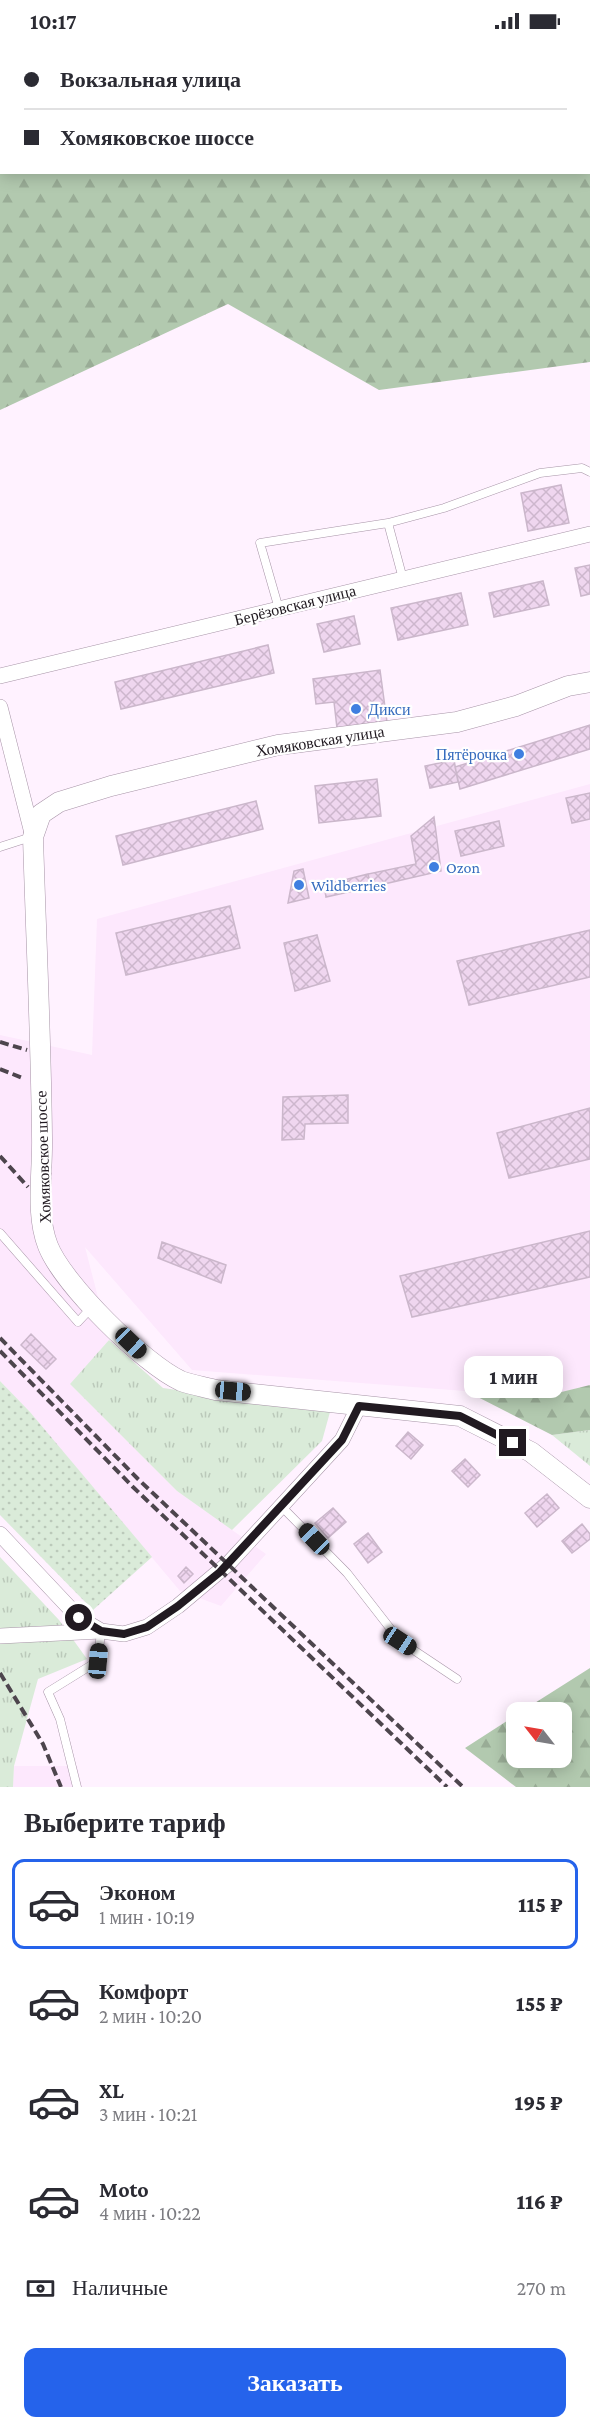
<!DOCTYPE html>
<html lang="ru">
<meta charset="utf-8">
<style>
body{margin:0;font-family:"Crimson Pro",serif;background:#f2f2f3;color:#2b2b33;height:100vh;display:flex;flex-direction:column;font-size:22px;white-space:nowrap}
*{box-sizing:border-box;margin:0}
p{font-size:20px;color:#7c7c81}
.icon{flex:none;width:33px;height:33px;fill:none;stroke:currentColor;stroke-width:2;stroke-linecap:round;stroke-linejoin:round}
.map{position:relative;height:1745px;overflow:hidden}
.details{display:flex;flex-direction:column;background:#fff;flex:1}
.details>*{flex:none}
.hud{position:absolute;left:0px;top:0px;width:591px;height:132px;box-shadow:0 3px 15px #0003;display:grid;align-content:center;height:132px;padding:0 24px;background:#fff}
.needle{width:39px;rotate:301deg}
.tools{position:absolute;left:506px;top:1660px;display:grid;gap:12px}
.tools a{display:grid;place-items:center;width:66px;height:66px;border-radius:12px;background:#fff;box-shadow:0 3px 15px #0003;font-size:30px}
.end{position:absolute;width:27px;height:27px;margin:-14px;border:8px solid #211a21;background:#fff;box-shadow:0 0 0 3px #fff}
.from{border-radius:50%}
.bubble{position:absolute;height:42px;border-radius:12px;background:#fff;box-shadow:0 3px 15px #0003;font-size:20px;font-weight:800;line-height:42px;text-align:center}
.car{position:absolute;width:18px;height:36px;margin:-18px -9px;border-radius:8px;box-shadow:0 0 4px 2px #0007;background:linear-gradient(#222 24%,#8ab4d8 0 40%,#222 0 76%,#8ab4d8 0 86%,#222 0)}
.hud b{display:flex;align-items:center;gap:21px;height:57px;font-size:22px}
.hud b+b{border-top:2px solid #e1e1e2}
.hud i{width:15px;height:15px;background:#2b2b33}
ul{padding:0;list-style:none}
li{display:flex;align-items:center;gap:18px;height:90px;margin:0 12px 9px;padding:0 12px;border:3px solid transparent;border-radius:12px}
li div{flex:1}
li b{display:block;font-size:22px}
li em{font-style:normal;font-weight:800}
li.on{border-color:#2563eb}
li>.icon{width:54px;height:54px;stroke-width:1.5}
h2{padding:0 24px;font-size:27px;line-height:72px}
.pay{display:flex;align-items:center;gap:15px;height:66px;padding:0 24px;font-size:22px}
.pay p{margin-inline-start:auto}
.action{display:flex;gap:12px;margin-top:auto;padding:12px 24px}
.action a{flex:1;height:69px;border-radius:12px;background:#2563eb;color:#fff;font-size:24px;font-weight:800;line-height:69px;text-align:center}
.status{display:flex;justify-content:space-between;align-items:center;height:42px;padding:0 30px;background:#fff;direction:ltr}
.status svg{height:16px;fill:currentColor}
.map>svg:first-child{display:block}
</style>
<div class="status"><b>10:17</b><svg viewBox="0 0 49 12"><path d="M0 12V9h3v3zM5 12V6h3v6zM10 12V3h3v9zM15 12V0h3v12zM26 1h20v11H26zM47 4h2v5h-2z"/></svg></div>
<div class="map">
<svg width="590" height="1745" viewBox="0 0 590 1745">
<defs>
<pattern id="grass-tufts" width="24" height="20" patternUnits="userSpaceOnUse" patternTransform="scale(1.5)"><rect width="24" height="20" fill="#daebd9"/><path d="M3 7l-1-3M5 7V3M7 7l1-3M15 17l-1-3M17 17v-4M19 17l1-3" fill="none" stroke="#bbc9ba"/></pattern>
<pattern id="forest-firs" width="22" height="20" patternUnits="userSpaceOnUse" patternTransform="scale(1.5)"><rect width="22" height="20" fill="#b2c9af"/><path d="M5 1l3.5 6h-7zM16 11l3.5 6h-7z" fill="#99ac96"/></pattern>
<pattern id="garden-dots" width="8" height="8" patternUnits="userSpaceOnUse" patternTransform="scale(1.5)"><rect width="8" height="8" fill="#daebd9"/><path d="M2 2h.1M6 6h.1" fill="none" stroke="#bbc9ba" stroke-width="1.8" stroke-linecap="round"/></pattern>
<pattern id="building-cross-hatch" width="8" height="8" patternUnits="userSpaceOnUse" patternTransform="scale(1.5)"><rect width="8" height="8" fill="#efd6ef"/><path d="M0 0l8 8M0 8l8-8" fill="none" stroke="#cdb7cd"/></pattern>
</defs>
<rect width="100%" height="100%" fill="#fff2ff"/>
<path fill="#fde8fd" d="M590 742V1343L541 1355 192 1328 85 1205 109 1298 70 1342 177 1449 266 1512 221 1564 180 1549 30 1370 0 1339V993L92 1013 97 877Z
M14 1724H77L82 1745H13Z"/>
<path fill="url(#grass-tufts)" d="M109 1298 163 1346 330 1370 322 1399 232 1488 177 1449 70 1342Z
M590 1388V1424L552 1393Z
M0 1515 59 1578 87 1617 38 1637 14 1724 13 1745H0Z"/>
<path fill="url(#forest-firs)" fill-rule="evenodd" d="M0 0H590V320L379 348 228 262 0 368ZM2 2H590V130H2Z
M590 1343V1388L552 1393 468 1350 541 1355Z
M590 1626V1745H516L465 1706 516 1673V1716H561V1671H519Z"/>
<path fill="url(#garden-dots)" d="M0 1339 30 1370 152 1515 93 1568 0 1473Z"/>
<path fill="url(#building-cross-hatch)" stroke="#cbb7cb" stroke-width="1.5" d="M561 443 569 481 528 489 521 451Z
M590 523V552L581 554 575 526Z
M543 539 549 563 494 575 489 551Z
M461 551 468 583 398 598 391 566Z
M354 574 360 602 324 610 317 582Z
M268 603 274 631 121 667 115 640Z
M380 628 387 680 337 686 334 660 316 662 313 637Z
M590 683V707L460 747 455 725Z
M454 718 458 740 430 746 425 724Z
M377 737 381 774 319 781 315 744Z
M590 751V777L572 781 566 756Z
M256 759 263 787 123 823 116 794Z
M434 775 441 829 371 845 368 832 416 822 411 794Z
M499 779 504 804 461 814 455 789Z
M303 827 309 856 288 861 294 829Z
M368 832 371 845 326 855 324 843Z
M230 864 240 906 126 933 116 891Z
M590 888V935L469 963 457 919Z
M317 893 330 939 295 949 284 901Z
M348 1053V1081L305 1082 304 1097 282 1098 283 1055Z
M590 1066V1117L509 1136 497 1091Z
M590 1189V1235L412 1275 400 1234Z
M162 1200 226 1223 221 1241 158 1216Z
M31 1292 56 1317 46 1327 21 1303Z
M408 1390 423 1403 411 1417 396 1404Z
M465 1417 480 1433 468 1445 452 1429Z
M547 1452 559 1466 537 1485 525 1471Z
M333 1466 346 1480 328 1496 315 1481Z
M582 1482 590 1492V1497L572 1511 562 1499Z
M368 1491 382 1510 368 1521 354 1502Z
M186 1525 193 1532 184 1541 178 1534Z"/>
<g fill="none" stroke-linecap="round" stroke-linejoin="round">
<defs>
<path id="service" d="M388 481 403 537
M279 567 260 501 388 481 444 466 540 431 582 426 590 430
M0 805 31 795
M0 1191 78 1280 92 1265
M281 1464 347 1531 400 1599 457 1637
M77 1745 60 1677 48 1650 98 1619 101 1589"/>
<path id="minor" d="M0 634 590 492
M0 665 33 795
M0 1492 79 1576 101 1589
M0 1594 101 1589 124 1592 147 1585 178 1564 228 1522 342 1398 359 1364"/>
<path id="tertiary" d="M590 640 568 644 516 664 457 680 278 703 111 744 59 760 41 772 33 795C36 895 41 995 42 1095 43 1130 35 1171 48 1204 63 1242 144 1322 181 1339 192 1343 205 1345 216 1348L460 1374 531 1410 590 1456"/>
</defs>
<use href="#service" stroke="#a794a7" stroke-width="9"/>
<use href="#minor" stroke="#a794a7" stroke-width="16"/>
<use href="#tertiary" stroke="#a794a7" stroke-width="21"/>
<use href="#service" stroke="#fff" stroke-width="8"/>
<use href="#minor" stroke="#fff" stroke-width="15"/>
<use href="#tertiary" stroke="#fff" stroke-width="20"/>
<path stroke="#4d454d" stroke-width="4" stroke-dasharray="9 4.5" stroke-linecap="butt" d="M0 1000 27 1008
M0 1027 25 1037
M0 1114 28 1145
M0 1296 138 1437 463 1745
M0 1309 133 1445 447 1745
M0 1631 43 1702 61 1745"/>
</g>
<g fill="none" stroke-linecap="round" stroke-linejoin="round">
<path stroke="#211a21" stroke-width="8" d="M79 1576 101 1589 124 1592 147 1585 178 1564 220 1530 342 1398 359 1364 460 1374 513 1401"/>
</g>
<g fill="#3f7fe0" stroke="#fff" stroke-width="2">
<circle cx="356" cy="667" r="6"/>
<circle cx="519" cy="712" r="6"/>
<circle cx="434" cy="825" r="6"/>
<circle cx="299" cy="843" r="6"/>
</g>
<g text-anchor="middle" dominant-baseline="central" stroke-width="4.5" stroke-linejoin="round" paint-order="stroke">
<g font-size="16" fill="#211a21" stroke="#fff">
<text transform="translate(295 563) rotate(-14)">Берёзовская улица</text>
<text transform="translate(320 699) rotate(-9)">Хомяковская улица</text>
<text transform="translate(43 1115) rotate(-92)">Хомяковское шоссе</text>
</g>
<g font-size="16" fill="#366cbe" stroke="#fff" text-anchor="start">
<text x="368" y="667">Дикси</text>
<text x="507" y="712" text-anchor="end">Пятёрочка</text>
<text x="446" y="825">Ozon</text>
<text x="311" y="843">Wildberries</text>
</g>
</g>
</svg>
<div class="tools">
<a><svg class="needle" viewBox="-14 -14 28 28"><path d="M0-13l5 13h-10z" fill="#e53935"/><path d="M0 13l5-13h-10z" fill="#7c7c81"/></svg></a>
</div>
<i class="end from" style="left:79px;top:1576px"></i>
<i class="end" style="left:513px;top:1401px"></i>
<div class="bubble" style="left:464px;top:1314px;width:99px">1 мин</div>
<i class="car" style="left:131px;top:1301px;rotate:134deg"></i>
<i class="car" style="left:233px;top:1349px;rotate:95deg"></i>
<i class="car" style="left:314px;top:1497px;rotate:316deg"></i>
<i class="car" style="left:400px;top:1599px;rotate:123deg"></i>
<i class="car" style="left:98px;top:1619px;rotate:5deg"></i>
<div class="hud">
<b><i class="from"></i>Вокзальная улица</b>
<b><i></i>Хомяковское шоссе</b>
</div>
</div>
<section class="details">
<h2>Выберите тариф</h2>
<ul>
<li class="on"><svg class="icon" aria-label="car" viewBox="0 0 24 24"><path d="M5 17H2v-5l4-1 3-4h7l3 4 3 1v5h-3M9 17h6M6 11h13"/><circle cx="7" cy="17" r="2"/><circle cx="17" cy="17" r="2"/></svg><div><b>Эконом</b><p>1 мин · 10:19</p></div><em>115 ₽</em></li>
<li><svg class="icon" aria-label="car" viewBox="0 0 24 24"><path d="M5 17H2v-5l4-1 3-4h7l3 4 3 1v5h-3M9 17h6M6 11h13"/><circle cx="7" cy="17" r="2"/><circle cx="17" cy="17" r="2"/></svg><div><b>Комфорт</b><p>2 мин · 10:20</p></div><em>155 ₽</em></li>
<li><svg class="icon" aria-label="car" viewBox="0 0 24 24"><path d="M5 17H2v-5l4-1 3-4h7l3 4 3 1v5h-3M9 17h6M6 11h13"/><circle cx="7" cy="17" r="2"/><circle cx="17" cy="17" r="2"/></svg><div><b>XL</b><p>3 мин · 10:21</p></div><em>195 ₽</em></li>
<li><svg class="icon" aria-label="car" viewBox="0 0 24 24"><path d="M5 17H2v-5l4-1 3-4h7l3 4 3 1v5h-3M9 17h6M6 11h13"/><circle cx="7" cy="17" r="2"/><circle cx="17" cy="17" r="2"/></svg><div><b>Moto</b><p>4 мин · 10:22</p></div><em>116 ₽</em></li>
</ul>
<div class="pay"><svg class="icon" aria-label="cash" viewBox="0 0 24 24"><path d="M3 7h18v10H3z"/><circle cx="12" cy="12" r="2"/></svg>Наличные<p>270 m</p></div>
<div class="action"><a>Заказать</a></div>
</section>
